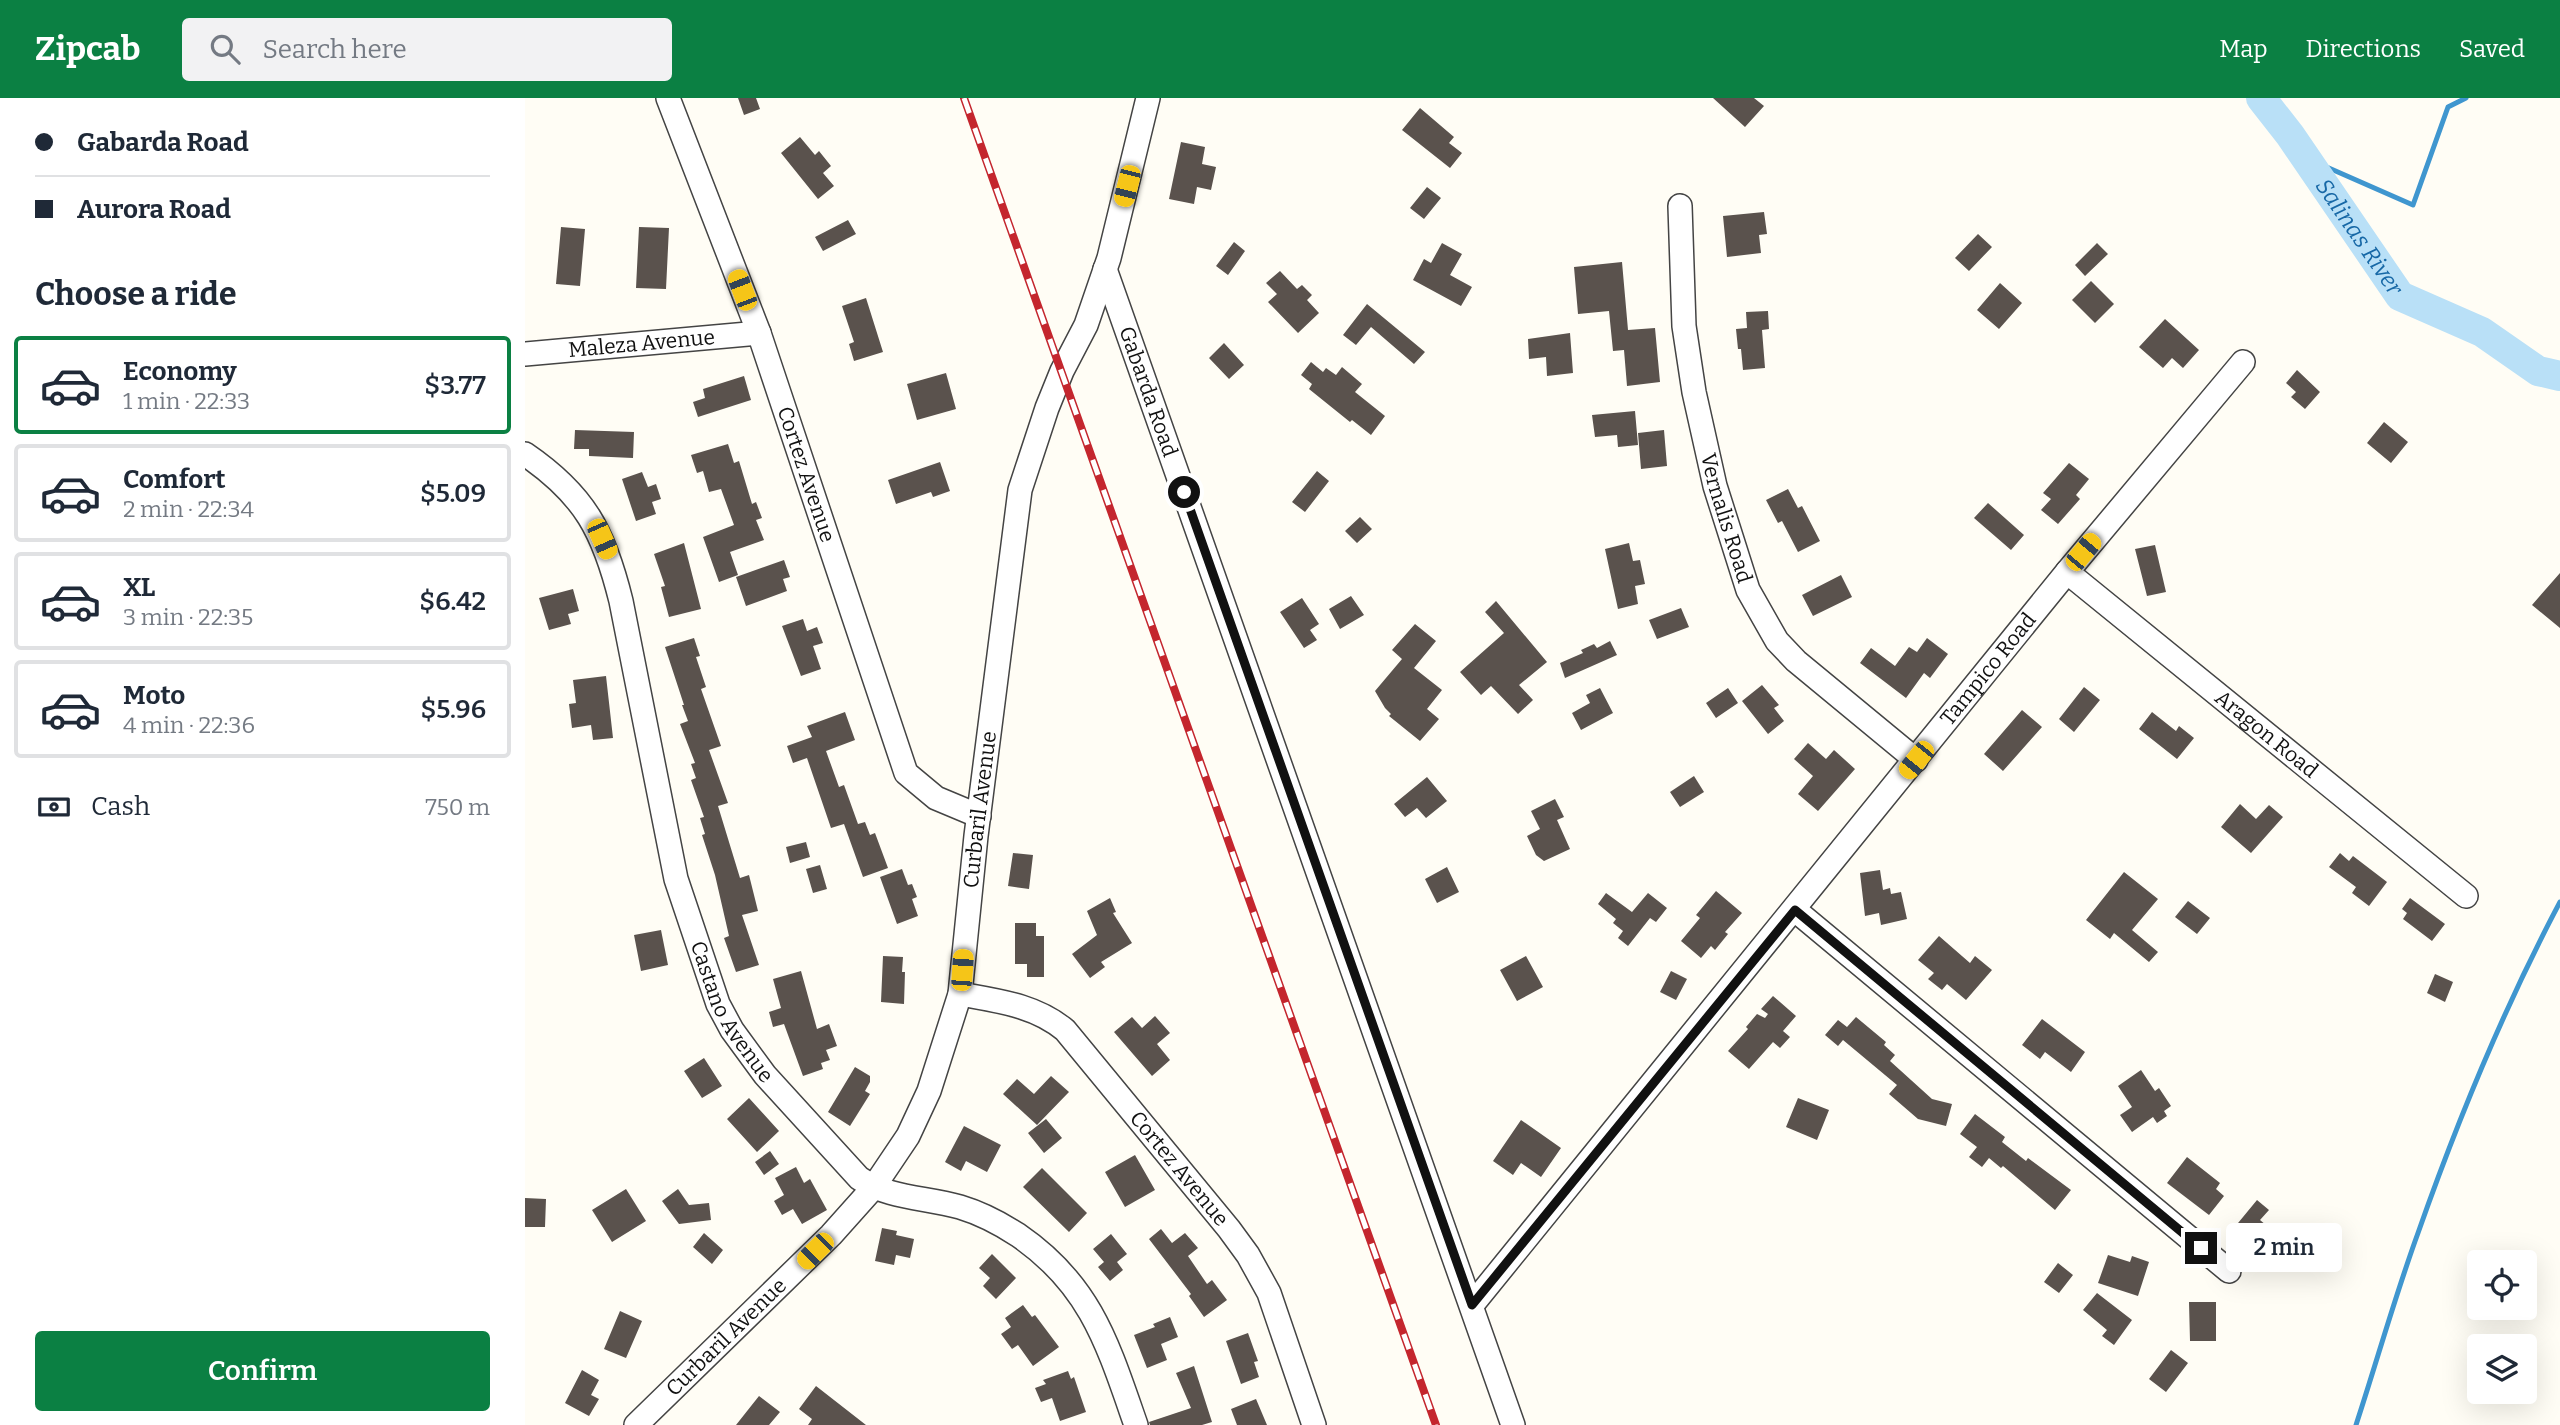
<!DOCTYPE html>
<meta charset="utf-8">
<style>
body{margin:0;font-family:Bitter,serif;background:#f2f2f3;color:#1f2937;height:100vh;display:flex;flex-direction:column;font-size:26px;white-space:nowrap}
*{box-sizing:border-box;margin:0}
p{font-size:23px;color:#747a83}
.icon{flex:none;width:38px;height:38px;fill:none;stroke:currentColor;stroke-width:2;stroke-linecap:round;stroke-linejoin:round}
.map{position:relative;flex:1;overflow:hidden}
.drawer{display:flex;flex-direction:column;background:#fff;width:525px}
.drawer>*{flex:none}
.top-card{display:grid;align-content:center;height:154px;padding:0 35px;background:#fff}
.fabs{position:absolute;left:1942px;top:1152px;display:grid;gap:14px}
.fabs a{display:grid;place-items:center;width:70px;height:70px;border-radius:7px;background:#fff;box-shadow:0 7px 28px #0002;font-size:35px}
.end{position:absolute;width:32px;height:32px;margin:-16px;border:9px solid #111;background:#fff;box-shadow:0 0 0 4px #fff}
.from{border-radius:50%}
.bubble{position:absolute;height:49px;border-radius:7px;background:#fff;box-shadow:0 7px 28px #0002;font-size:23px;font-weight:600;line-height:49px;text-align:center}
.car{position:absolute;width:21px;height:42px;margin:-21px -10px;border-radius:9px;box-shadow:0 0 5px 2px #0007;background:linear-gradient(#f5c518 24%,#345 0 40%,#f5c518 0 76%,#345 0 86%,#f5c518 0)}
.top-card b{display:flex;align-items:center;gap:24px;height:66px;font-size:26px}
.top-card b+b{border-top:2px solid #e0e1e3}
.top-card i{width:18px;height:18px;background:#1f2937}
ul{padding:0;list-style:none}
li{display:flex;align-items:center;gap:21px;height:98px;margin:0 14px 10px;padding:0 21px;border:4px solid #e0e1e3;border-radius:7px}
li div{flex:1}
li b{display:block;font-size:26px}
li em{font-style:normal;font-weight:600}
li.current{border-color:#0b8043}
li>.icon{width:63px;height:63px;stroke-width:1.5}
h2{padding:0 35px;font-size:32px;line-height:84px}
.pay{display:flex;align-items:center;gap:18px;height:77px;padding:0 35px;font-size:26px}
.pay p{margin-inline-start:auto}
.button{display:flex;gap:14px;margin-top:auto;padding:14px 35px}
.button a{flex:1;height:80px;border-radius:7px;background:#0b8043;color:#fff;font-size:28px;font-weight:600;line-height:80px;text-align:center}
header{display:flex;align-items:center;gap:42px;box-sizing:border-box;height:98px;padding:0 35px;background:#0b8043;color:#fff}
header strong{font-size:33px}
nav{display:flex;gap:38px;margin-inline-start:auto;font-size:24px}
.search{width:490px;height:63px;background:#f2f2f3;display:flex;align-items:center;gap:18px;box-sizing:border-box;padding:0 24px;border-radius:7px;color:#747a83;font-size:26px}
main{display:flex;flex:1;min-height:0}
.map>svg:first-child{display:block}
</style>
<header>
<strong>Zipcab</strong>
<div class="search"><svg class="icon" aria-label="search" viewBox="0 0 24 24"><circle cx="10" cy="10" r="6"/><path d="M15 15l6 6"/></svg>Search here</div>
<nav><a>Map</a><a>Directions</a><a>Saved</a></nav>
</header>
<main>
<section class="drawer">
<div class="top-card">
<b><i class="from"></i>Gabarda Road</b>
<b><i></i>Aurora Road</b>
</div>
<h2>Choose a ride</h2>
<ul>
<li class="current"><svg class="icon" aria-label="car" viewBox="0 0 24 24"><path d="M5 17H2v-5l4-1 3-4h7l3 4 3 1v5h-3M9 17h6M6 11h13"/><circle cx="7" cy="17" r="2"/><circle cx="17" cy="17" r="2"/></svg><div><b>Economy</b><p>1 min · 22:33</p></div><em>$3.77</em></li>
<li><svg class="icon" aria-label="car" viewBox="0 0 24 24"><path d="M5 17H2v-5l4-1 3-4h7l3 4 3 1v5h-3M9 17h6M6 11h13"/><circle cx="7" cy="17" r="2"/><circle cx="17" cy="17" r="2"/></svg><div><b>Comfort</b><p>2 min · 22:34</p></div><em>$5.09</em></li>
<li><svg class="icon" aria-label="car" viewBox="0 0 24 24"><path d="M5 17H2v-5l4-1 3-4h7l3 4 3 1v5h-3M9 17h6M6 11h13"/><circle cx="7" cy="17" r="2"/><circle cx="17" cy="17" r="2"/></svg><div><b>XL</b><p>3 min · 22:35</p></div><em>$6.42</em></li>
<li><svg class="icon" aria-label="car" viewBox="0 0 24 24"><path d="M5 17H2v-5l4-1 3-4h7l3 4 3 1v5h-3M9 17h6M6 11h13"/><circle cx="7" cy="17" r="2"/><circle cx="17" cy="17" r="2"/></svg><div><b>Moto</b><p>4 min · 22:36</p></div><em>$5.96</em></li>
</ul>
<div class="pay"><svg class="icon" aria-label="cash" viewBox="0 0 24 24"><path d="M3 7h18v10H3z"/><circle cx="12" cy="12" r="2"/></svg>Cash<p>750 m</p></div>
<div class="button"><a>Confirm</a></div>
</section>
<div class="map">
<svg width="2035" height="1327" viewBox="0 0 2035 1327">
<rect width="100%" height="100%" fill="#fffdf5"/>
<g fill="none" stroke-linecap="round" stroke-linejoin="round">
<path stroke="#3f96cf" stroke-width="5" d="M1781 60 1888 107 1923 9 1941 0
M1831 1327C1852 1263 1870 1198 1893 1135 1932 1024 1980 908 2035 804"/>
<path stroke="#b9e0f7" stroke-width="30" id="s1" d="M1736 0 1765 37 1875 198 1957 234 2013 273 2035 278"/>
</g>
<path fill="#5a524d" d="M213 0H231L235 11 219 17Z
M1188 0H1229L1239 8 1220 29Z
M895 10 929 39 924 45 937 55 925 70 877 32Z
M275 39 290 57 294 53 306 68 298 75 309 88 293 101 256 55Z
M656 44 680 49 677 66 691 69 686 92 672 89 669 106 644 101Z
M902 89 916 100 899 121 885 110Z
M1239 114 1242 136 1234 137 1236 155 1202 159 1198 118Z
M323 122 331 136 298 153 290 139Z
M36 129 60 131 55 188 31 186Z
M114 129 144 130 141 191 111 190Z
M1453 136 1467 149 1444 173 1430 160Z
M709 144 720 153 703 177 691 168Z
M917 145 937 156 925 177 947 189 936 208 888 182 899 161 906 165Z
M1572 145 1583 156 1560 178 1550 167Z
M1097 164 1103 232 1130 230 1135 284 1102 288 1099 252 1088 253 1084 213 1053 216 1049 169Z
M755 173 772 191 777 187 787 197 782 202 794 215 773 235 743 204 752 196 741 185Z
M1566 183 1589 206 1570 225 1547 202Z
M1475 185 1497 205 1474 231 1452 212Z
M341 200 358 254 329 263 324 246 329 244 317 208Z
M842 206 900 254 889 266 846 229 831 247 818 237Z
M1243 213 1244 231 1237 232 1240 270 1218 272 1216 251H1213L1211 231 1222 230 1221 214Z
M1640 221 1674 252 1658 270 1647 260 1638 270 1614 249Z
M1045 235 1048 275 1022 278 1021 259 1004 261 1003 241Z
M699 245 719 267 704 281 684 260Z
M786 264 798 274 801 270 811 277 817 269 837 286 830 294 860 318 846 337 827 322 825 324 784 291 787 286 776 277Z
M1772 272 1795 294 1780 311 1766 299 1771 294 1761 285Z
M421 275 431 311 392 322 382 286Z
M219 278 226 302 173 319 168 304 180 300 178 291Z
M1110 313 1113 347 1093 349 1092 337 1070 339 1067 317Z
M1859 324 1883 344 1866 365 1842 345Z
M50 332 109 334 108 360 64 358V351H49Z
M1139 332 1142 368 1116 371 1113 335Z
M203 346 209 365 214 363 227 406 231 404 237 420 231 422 239 442 205 454 213 477 194 484 178 439 209 427 196 391 184 394 178 373 172 375 166 357Z
M415 364 425 393 408 399 406 394 371 406 363 382Z
M1544 365 1564 381 1551 397 1555 401 1533 426 1516 412 1526 401 1518 395Z
M792 373 804 383 780 414 767 404Z
M117 374 123 389 131 386 136 401 127 404 131 416 111 423 97 381Z
M1263 391 1273 410 1277 408 1295 443 1273 454 1257 423 1253 425 1241 402Z
M1463 405 1499 437 1486 452 1449 420Z
M835 419 847 431 832 445 820 433Z
M159 445 176 511 144 519 136 489 140 488 129 456Z
M1104 445 1108 463 1115 462 1120 486 1110 488 1113 506 1093 511 1080 451Z
M1630 447 1641 494 1622 498 1610 451Z
M259 462 265 479 258 481 262 493 221 508 211 479Z
M2035 475V530L2007 507Z
M1316 477 1327 499 1288 518 1277 497Z
M48 491 54 513 43 516 46 526 24 532 14 500Z
M826 498 839 517 815 531 804 511Z
M777 500 794 526 785 532 792 542 779 550 755 514Z
M971 503 1022 564 994 587 1008 602 993 616 966 588 956 597 935 574 979 535 960 514Z
M1156 510 1164 529 1132 541 1124 522Z
M278 521 282 533 292 529 298 545 288 548 296 571 276 578 257 528Z
M890 526 911 543 889 570 917 592 902 611 914 621 895 643 864 618 866 616 860 610 850 593 877 561 867 552Z
M169 540 175 558 171 559 181 589 176 591 196 648 184 652 203 705 193 708 215 780 224 777 233 813 217 817 234 867 211 874 199 840 204 838 190 777 177 737 180 736 175 720 179 719 166 682 171 680 166 666 170 665 155 626 163 623 157 607H159L140 549Z
M1402 540 1423 556 1405 580 1399 575 1381 600 1335 565 1346 550 1370 568 1384 549 1392 554Z
M1085 543 1092 557 1040 580 1035 565 1058 555 1056 552 1069 546 1072 550Z
M81 578 88 640 68 642 66 627 47 630 44 606 51 605 48 582Z
M1237 587 1254 607 1249 610 1259 623 1243 636 1217 603Z
M1559 589 1575 602 1549 634 1534 621Z
M1075 590 1088 615 1056 632 1047 615 1065 605 1061 597Z
M1203 590 1213 605 1191 620 1181 605Z
M1497 612 1517 629 1478 673 1459 656Z
M320 614 330 642 301 653 314 689 319 687 333 726 340 724 345 737 350 735 363 770 338 779 319 726 306 730 282 660 268 665 262 648 287 639 282 628Z
M1627 614 1651 633 1654 628 1669 640 1652 661 1614 631Z
M1283 645 1301 661 1309 652 1330 671 1293 713 1273 696 1288 678 1269 661Z
M1169 678 1179 694 1155 709 1145 694Z
M902 679 922 703 901 720 892 710 880 719 869 706Z
M1030 701 1039 719 1032 722 1045 751 1019 763 1011 757 1002 738 1015 731 1006 713Z
M1715 706 1731 721 1744 707 1758 719 1726 755 1696 729Z
M281 744 285 759 265 765 261 749Z
M488 755 508 757 504 791 483 788Z
M1815 755 1824 763 1828 758 1862 784 1844 808 1827 795 1831 789 1804 769Z
M295 767 302 791 288 795 281 771Z
M922 769 934 794 912 805 900 781Z
M377 771 383 787 387 786 392 799 387 801 393 818 372 826 355 779Z
M1355 772 1358 792 1365 790 1366 796 1376 794 1382 821 1356 827 1354 815 1340 818 1335 775Z
M1599 774 1633 801 1607 832 1633 854 1624 864 1589 835 1585 841 1561 822Z
M1191 793 1217 815 1200 834 1203 836 1190 852 1186 848 1176 860 1156 843 1175 820 1171 817Z
M1081 795 1107 814 1123 795 1142 810 1131 824 1125 820 1103 848 1093 840 1098 833 1088 825 1091 821 1073 806Z
M585 800 591 814 588 815 607 845 576 864 580 869 565 880 547 856 572 837 562 813Z
M1885 800 1920 826 1907 843 1878 821 1882 815 1877 811Z
M1663 803 1685 820 1672 836 1650 819Z
M490 825H511V838H519V879H502V866H490Z
M136 832 143 867 116 873 109 837Z
M1414 838 1445 865 1450 858 1467 872 1441 902 1422 886 1417 892 1403 881 1409 875 1393 862Z
M358 858 378 859 377 874H380L379 906 356 904Z
M1001 858 1018 889 992 903 975 872Z
M276 873 292 931 304 926 312 948 301 952 305 962 296 965 298 971 278 978 259 926 248 929 244 914 256 910 248 881Z
M1146 873 1162 881 1151 902 1135 894Z
M1910 876 1928 884 1920 904 1902 895Z
M1248 898 1271 918 1258 933 1265 939 1255 950 1248 944 1224 971 1203 953 1223 931 1221 929 1232 916 1240 920 1243 916 1236 911Z
M630 918 645 935 632 946 645 962 627 978 589 934 607 919 617 930Z
M1331 919 1361 944 1359 947 1370 957 1365 963 1407 1001 1427 1006 1421 1028 1393 1021 1364 996 1372 987 1318 942 1313 948 1300 937 1313 922 1322 929Z
M1517 921 1560 954 1546 974 1520 954 1515 961 1497 947Z
M179 960 197 988 177 1000 159 973Z
M330 969 345 978V984L340 993 345 996 325 1028 303 1014Z
M1616 972 1630 993 1634 990 1646 1008 1639 1013 1642 1018 1632 1025 1628 1019 1607 1034 1595 1017 1607 1009 1593 988Z
M526 978 544 994 512 1027 478 996 492 981 509 996Z
M224 1000 254 1033 232 1054 202 1021Z
M1273 1000 1304 1012 1292 1042 1261 1029Z
M1450 1016 1480 1039 1477 1044 1501 1063 1503 1060 1546 1092 1530 1112 1478 1068 1476 1070 1464 1060 1457 1069 1444 1059 1452 1049 1435 1036Z
M521 1021 537 1040 519 1055 503 1035Z
M996 1022 1036 1050 1016 1079 996 1065 988 1077 968 1063Z
M439 1028 476 1047 462 1074 441 1063 436 1073 420 1064Z
M245 1053 254 1066 239 1077 230 1064Z
M610 1057 630 1092 600 1109 580 1074Z
M1662 1059 1695 1085 1691 1091 1699 1098 1684 1117 1642 1085Z
M271 1069 279 1085 285 1081 302 1112 277 1126 268 1111 257 1117 249 1103 259 1097 250 1080Z
M517 1070 562 1115 544 1134 498 1089Z
M101 1091 121 1123 87 1144 67 1112Z
M153 1091 164 1107 184 1105 186 1122 154 1126 137 1103Z
M0 1100 21 1101 20 1129H0Z
M1732 1102 1744 1112 1735 1122 1768 1150 1748 1173 1704 1136Z
M357 1130 372 1133 371 1137 389 1141 385 1160 371 1157 369 1167 350 1163Z
M636 1131 647 1145 660 1135 673 1150 663 1158 682 1186 687 1182 702 1202 679 1219 664 1198 666 1196 624 1141Z
M179 1135 198 1152 187 1166 168 1149Z
M586 1136 602 1156 592 1164 598 1172 585 1183 573 1169 579 1164 568 1151Z
M467 1156 491 1180 471 1201 458 1188 465 1180 454 1170Z
M1583 1157 1605 1164 1607 1158 1624 1164 1613 1198 1573 1185Z
M1533 1165 1548 1177 1534 1195 1519 1184Z
M1572 1195 1607 1222 1589 1247 1577 1238 1582 1232 1558 1212Z
M1664 1204H1691V1243H1665Z
M498 1207 507 1219 510 1217 534 1249 508 1268 493 1247 487 1251 476 1236 486 1229 480 1220Z
M95 1213 117 1223 101 1260 79 1251Z
M645 1219 653 1239 636 1246 642 1262 622 1270 609 1237 630 1229 628 1226Z
M723 1235 733 1263 729 1264 734 1279 716 1286 701 1243Z
M1646 1252 1663 1265 1641 1294 1624 1281Z
M669 1268 687 1324 677 1327H625L624 1324 666 1310 651 1275Z
M57 1272 74 1282 66 1297 74 1301 64 1318 40 1305Z
M543 1273 546 1281 549 1279 561 1314 535 1323 527 1300 516 1304 510 1290 521 1286 518 1282Z
M291 1288 341 1327H283L287 1321 274 1311Z
M234 1298 255 1314 244 1327H211Z
M731 1301 742 1327H712L706 1311Z"/>
<g fill="none" stroke-linecap="round" stroke-linejoin="round">
<defs>
<g id="minor">
<path id="s2" d="M143 0 234 235 381 675 411 700 454 718"/>
<path id="s3" d="M1155 108 1159 228 1169 294 1190 388 1223 492 1252 543 1271 563 1391 662"/>
<path id="s4" d="M580 171 988 1327"/>
<path id="s5" d="M0 256 234 235"/>
<path id="s6" d="M0 356C60 397 79 434 96 503L151 781 193 906 207 932 240 977 334 1080C364 1101 401 1099 435 1109 455 1115 476 1126 493 1137 566 1187 583 1247 611 1327"/>
<path id="s7" d="M1542 474 1941 798"/>
<path d="M1270 812 1704 1173"/>
<path id="s8" d="M435 896C473 903 510 907 540 932L704 1131 723 1157 744 1195 789 1327"/>
<path id="s9" d="M947 1207 1542 474 1718 264"/>
<path id="s10" d="M111 1327 306 1137 348 1090 383 1038 404 993 435 896 451 738 495 392 522 310 537 273 561 227 584 160 623 0"/>
</g>
</defs>
<use href="#minor" stroke="#444" stroke-width="26"/>
<use href="#minor" stroke="#fff" stroke-width="23"/>
<defs>
<path id="rail" d="M439 0 911 1327"/>
</defs>
<use href="#rail" stroke="#c4262e" stroke-width="8"/>
<use href="#rail" stroke="#fff" stroke-width="5" stroke-dasharray="16" stroke-linecap="butt"/>
</g>
<g fill="none" stroke-linecap="round" stroke-linejoin="round">
<path stroke="#111" stroke-width="9" d="M659 394 947 1207 1270 812 1676 1150"/>
</g>
<g text-anchor="middle" dominant-baseline="central" stroke-width="7" stroke-linejoin="round" paint-order="stroke">
<g font-size="21" fill="#111" stroke="#fff">
<text stroke="none"><textPath href="#s5" startOffset="117">Maleza Avenue</textPath></text>
<text stroke="none"><textPath href="#s4" startOffset="130">Gabarda Road</textPath></text>
<text stroke="none"><textPath href="#s2" startOffset="401">Cortez Avenue</textPath></text>
<text stroke="none"><textPath href="#s3" startOffset="317">Vernalis Road</textPath></text>
<text stroke="none"><textPath href="#s9" startOffset="819">Tampico Road</textPath></text>
<text stroke="none"><textPath href="#s7" startOffset="257">Aragon Road</textPath></text>
<text stroke="none"><textPath href="#s10" startOffset="735">Curbaril Avenue</textPath></text>
<text stroke="none"><textPath href="#s6" startOffset="609">Castano Avenue</textPath></text>
<text stroke="none"><textPath href="#s8" startOffset="292">Cortez Avenue</textPath></text>
<text stroke="none"><textPath href="#s10" startOffset="126">Curbaril Avenue</textPath></text>
</g>
<g font-size="23" font-style="italic" fill="#1768a6" stroke="#fff">
<text stroke="none"><textPath href="#s1" startOffset="170">Salinas River</textPath></text>
</g>
</g>
</svg>
<div class="fabs">
<a><svg class="icon" aria-label="locate" viewBox="0 0 24 24"><circle cx="12" cy="12" r="6"/><path d="M12 2v4M12 18v4M2 12h4M18 12h4"/></svg></a>
<a><svg class="icon" aria-label="layers" viewBox="0 0 24 24"><path d="M12 4l9 5-9 5-9-5zM3 14l9 5 9-5"/></svg></a>
</div>
<i class="end from" style="left:659px;top:394px"></i>
<i class="end" style="left:1676px;top:1150px"></i>
<div class="bubble" style="left:1701px;top:1125px;width:116px">2 min</div>
<i class="car" style="left:602px;top:88px;rotate:194deg"></i>
<i class="car" style="left:217px;top:192px;rotate:339deg"></i>
<i class="car" style="left:77px;top:441px;rotate:156deg"></i>
<i class="car" style="left:1558px;top:454px;rotate:40deg"></i>
<i class="car" style="left:1391px;top:662px;rotate:219deg"></i>
<i class="car" style="left:437px;top:872px;rotate:4deg"></i>
<i class="car" style="left:290px;top:1153px;rotate:225deg"></i>
</div>
</main>
